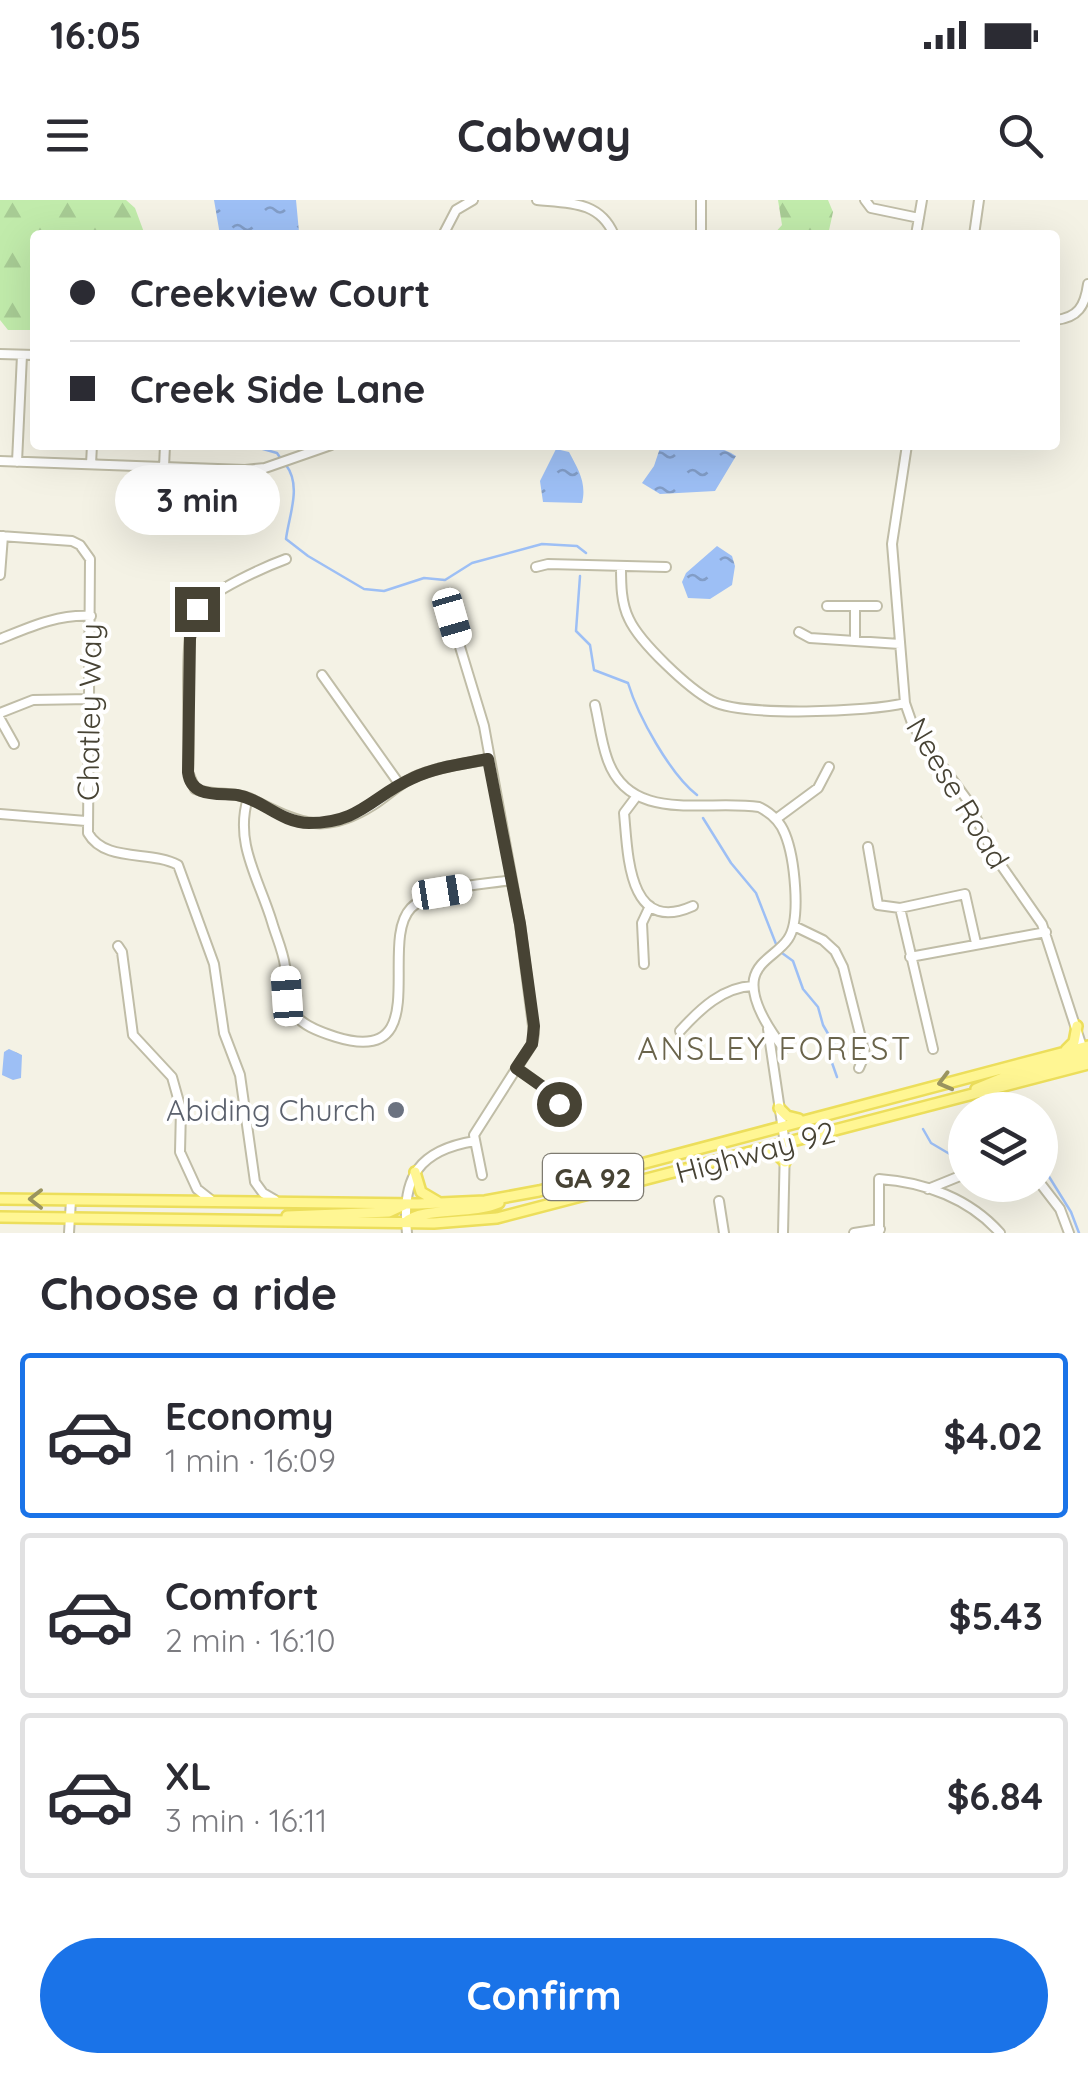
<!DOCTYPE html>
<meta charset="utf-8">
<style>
body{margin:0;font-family:Quicksand,sans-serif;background:#f2f2f3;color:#2b2b33;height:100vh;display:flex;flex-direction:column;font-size:38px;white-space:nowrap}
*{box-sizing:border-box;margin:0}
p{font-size:32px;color:#7c7c81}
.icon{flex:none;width:55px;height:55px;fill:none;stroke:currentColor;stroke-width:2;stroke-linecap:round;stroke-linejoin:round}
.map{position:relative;height:1033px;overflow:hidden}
.details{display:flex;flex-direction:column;background:#fff;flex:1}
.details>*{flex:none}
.hud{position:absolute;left:30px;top:30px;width:1030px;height:220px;border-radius:10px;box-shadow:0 10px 40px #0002;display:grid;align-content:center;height:220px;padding:0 40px;background:#fff}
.fabs{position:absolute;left:948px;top:892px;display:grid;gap:20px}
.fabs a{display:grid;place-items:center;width:110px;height:110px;border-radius:50%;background:#fff;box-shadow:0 10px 40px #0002;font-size:50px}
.end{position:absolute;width:45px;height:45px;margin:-22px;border:12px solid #474334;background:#fff;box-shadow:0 0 0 5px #fff}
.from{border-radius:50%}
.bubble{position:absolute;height:70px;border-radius:35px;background:#fff;box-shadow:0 10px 40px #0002;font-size:32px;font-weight:800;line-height:70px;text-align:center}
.car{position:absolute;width:30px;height:60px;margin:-30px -15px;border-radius:12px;box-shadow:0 0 8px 2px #0007;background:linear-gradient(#fff 24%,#345 0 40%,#fff 0 76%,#345 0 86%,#fff 0)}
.hud b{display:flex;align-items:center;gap:35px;height:95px;font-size:38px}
.hud b+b{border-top:2px solid #e1e1e2}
.hud i{width:25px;height:25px;background:#2b2b33}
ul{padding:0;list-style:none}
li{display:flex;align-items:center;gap:30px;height:165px;margin:0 20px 15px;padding:0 20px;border:5px solid #e1e1e2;border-radius:10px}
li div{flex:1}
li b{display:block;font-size:38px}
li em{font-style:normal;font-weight:800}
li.selected{border-color:#1a73e8}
li>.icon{width:90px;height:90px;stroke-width:1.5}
h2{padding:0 40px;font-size:45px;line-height:120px}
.button{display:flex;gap:20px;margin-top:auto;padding:20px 40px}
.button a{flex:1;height:115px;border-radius:60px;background:#1a73e8;color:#fff;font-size:40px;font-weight:800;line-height:115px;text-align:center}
.status{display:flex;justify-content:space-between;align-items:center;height:70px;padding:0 50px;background:#fff;direction:ltr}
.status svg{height:28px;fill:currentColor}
header{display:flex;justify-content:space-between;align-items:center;height:130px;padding:0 40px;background:#fff;font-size:45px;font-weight:800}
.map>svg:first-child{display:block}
</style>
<div class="status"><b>16:05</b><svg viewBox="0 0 49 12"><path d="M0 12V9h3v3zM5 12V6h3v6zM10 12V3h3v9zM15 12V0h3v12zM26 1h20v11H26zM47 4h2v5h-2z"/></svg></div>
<header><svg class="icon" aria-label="menu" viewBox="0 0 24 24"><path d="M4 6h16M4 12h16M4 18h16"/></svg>Cabway<svg class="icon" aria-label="search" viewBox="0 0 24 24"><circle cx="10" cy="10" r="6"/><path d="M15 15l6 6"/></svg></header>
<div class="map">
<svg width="1088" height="1033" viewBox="0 0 1088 1033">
<defs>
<pattern id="forest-firs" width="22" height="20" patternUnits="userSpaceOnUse" patternTransform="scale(2.5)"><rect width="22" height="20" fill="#c1ebab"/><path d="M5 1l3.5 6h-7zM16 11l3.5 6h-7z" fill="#a7cb94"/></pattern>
<pattern id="water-ripples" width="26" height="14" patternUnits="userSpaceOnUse" patternTransform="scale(2.5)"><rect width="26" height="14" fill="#9dbff5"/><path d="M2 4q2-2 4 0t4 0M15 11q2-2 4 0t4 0" fill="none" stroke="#829dc7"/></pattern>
</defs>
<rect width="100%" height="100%" fill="#f4f2e5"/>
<path fill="url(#forest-firs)" d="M0 0H126L135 8 145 35H35V130H8L0 120Z
M778 0H828L833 12 828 35H773L782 25Z"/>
<path fill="url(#water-ripples)" d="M214 0H296L299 32 297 35H220Z
M661 245C684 245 717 242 736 256L715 291 660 294 642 283 654 266Z
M556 249 569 252C578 269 587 283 582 303L543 302 540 281Z
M717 346 732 356 735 366 732 385 710 399 688 398 682 382 686 373Z
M9 849 22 855 21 878 13 880 2 875 4 852Z"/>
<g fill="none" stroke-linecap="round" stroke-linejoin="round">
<path stroke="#9dbff5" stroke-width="2.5" d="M249 245 277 253 281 259
M286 265C302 286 289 315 286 339L308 356 364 389 384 391 424 378 445 380 472 363 542 344 577 346 586 353
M580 376 576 431 590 445 594 470 628 483C638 516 670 574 697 595
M703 618 731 663 756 693 776 744
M782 753 793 761 803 789 818 807 823 825 834 844 831 860 837 877
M923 929 931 943 965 963
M1040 972 1048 975 1071 1012 1079 1033"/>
<defs>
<path id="minor" d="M537 0C569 3 600 1 614 35
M865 0 871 8 919 18
M443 35 456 10 473 0
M701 35V0
M916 35 922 0
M974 35 979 0
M1055 120C1078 118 1085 106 1088 84
M0 154 35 155
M907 245 892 344 905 503 913 526 968 601 994 655 1042 724 1083 850
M0 261 245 270 265 268 331 245
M17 262 22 155
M91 264 92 245
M164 267 165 245
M0 336 72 341 80 345 90 359 88 633C105 663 151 650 178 665L214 764 224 833 240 875 255 982 263 993 275 1000
M286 359C264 367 211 391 197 409 182 430 191 539 188 572L195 589C212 596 232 591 249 598 297 621 321 638 373 605 387 596 398 585 412 578 436 567 463 564 488 559
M621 366C621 384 621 403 629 419 640 443 689 489 712 501 742 517 870 512 905 503
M536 367 548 364 666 367
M0 375 3 336
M447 404 484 526 520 724 534 834 532 844 474 935 482 975
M827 406H877
M799 432 810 438 900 444
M0 439C30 427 58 414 91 416
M855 439V406
M322 475 400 585
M595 505C599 522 601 541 607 558 629 625 706 599 759 607 771 613 780 621 785 634 794 656 802 719 788 739 778 754 758 760 754 779 750 802 771 832 784 849
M0 513 33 500 90 499
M0 519 14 544
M636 597 624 613C628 655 628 735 693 706
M248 598C234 643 259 679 272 722 276 736 283 751 285 766 292 812 286 821 336 837 436 868 377 743 411 708 434 685 482 685 512 680
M0 614 86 621
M776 619 818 588 829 567
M868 647 878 705 900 708 965 694 976 743
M900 708 933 849
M794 726 823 740 835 751 843 767 865 854 859 868
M118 746 122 752 133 835 172 877 181 909 180 952 197 989 211 1000
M910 757 1046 732
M644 764 642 723 650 706
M768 829 785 944 783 1033
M680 831C700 809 723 787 753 786
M517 868 543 887 559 904
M1040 983 1060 1009 1069 1033
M928 989 965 974
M719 1001 724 1033
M69 1033 71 1000
M407 1033C401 977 419 950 475 941
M854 1033 880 1029
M879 1033V979C925 982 970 999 1000 1033"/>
<path id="major" d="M1066 850 1074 842 1077 826
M976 889 1010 875 1088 855
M779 908 787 916 799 919
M765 950 776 953 785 962
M415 972 421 992 438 1002
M0 999 418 1004 485 1001 539 991 1088 846
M287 1016 389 1012 404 1005
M0 1017 434 1023 497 1018 1088 864
M406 1022C422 1007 472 1015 499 1003"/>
</defs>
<use href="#minor" stroke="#c0bda7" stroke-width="12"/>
<use href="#major" stroke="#ecde5b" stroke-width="14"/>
<use href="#minor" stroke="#fff" stroke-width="8"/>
<use href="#major" stroke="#fff693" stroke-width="9"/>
</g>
<defs><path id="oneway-chevron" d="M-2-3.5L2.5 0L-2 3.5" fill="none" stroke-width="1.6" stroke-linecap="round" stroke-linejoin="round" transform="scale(2.5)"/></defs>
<g stroke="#9a945f">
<use href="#oneway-chevron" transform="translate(945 882) rotate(165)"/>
<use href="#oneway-chevron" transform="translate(36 999) rotate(-180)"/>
</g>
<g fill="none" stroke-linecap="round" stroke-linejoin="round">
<path stroke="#474334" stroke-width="12" d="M197 409 190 438 188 572C191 598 217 593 237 595 262 599 281 623 309 623 361 623 372 596 413 578 436 567 463 564 488 559L520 724 534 826 532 844 516 868 543 887 559 904"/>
</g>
<circle fill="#6b7280" stroke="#fff" stroke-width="4" cx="396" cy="910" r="10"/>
<g text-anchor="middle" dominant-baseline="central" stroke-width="8" stroke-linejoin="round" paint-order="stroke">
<rect fill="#fff" stroke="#7e7b71" stroke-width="2.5" x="543" y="954" width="100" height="46" rx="8"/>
<g font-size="28" font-weight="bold" fill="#474334">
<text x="593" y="977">GA 92</text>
</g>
<g font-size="30" fill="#474334" stroke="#fff">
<text transform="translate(89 512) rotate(-89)">Chatley Way</text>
<text transform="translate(958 593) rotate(59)">Neese Road</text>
<text transform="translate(755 952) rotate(-15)">Highway 92</text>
</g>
<g font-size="30" fill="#5b616d" stroke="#fff" text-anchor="end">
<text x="376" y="910">Abiding Church</text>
</g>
<g font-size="32" letter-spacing="2.5" fill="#6a644b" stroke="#fff">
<text x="775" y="848">ANSLEY FOREST</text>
</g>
</g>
</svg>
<div class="fabs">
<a><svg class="icon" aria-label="layers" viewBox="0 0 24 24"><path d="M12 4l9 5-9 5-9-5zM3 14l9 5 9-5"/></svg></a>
</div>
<i class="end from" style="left:559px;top:904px"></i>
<i class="end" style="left:197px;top:409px"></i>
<div class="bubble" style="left:115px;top:265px;width:165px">3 min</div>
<i class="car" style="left:452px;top:418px;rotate:164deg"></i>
<i class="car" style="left:442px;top:692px;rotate:81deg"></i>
<i class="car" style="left:287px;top:796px;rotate:356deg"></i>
<div class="hud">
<b><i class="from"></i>Creekview Court</b>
<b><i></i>Creek Side Lane</b>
</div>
</div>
<section class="details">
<h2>Choose a ride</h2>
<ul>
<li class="selected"><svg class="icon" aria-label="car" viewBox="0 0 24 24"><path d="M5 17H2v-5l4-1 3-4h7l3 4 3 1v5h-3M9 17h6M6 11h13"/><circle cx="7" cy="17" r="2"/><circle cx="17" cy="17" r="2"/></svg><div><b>Economy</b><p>1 min · 16:09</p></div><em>$4.02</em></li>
<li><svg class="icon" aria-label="car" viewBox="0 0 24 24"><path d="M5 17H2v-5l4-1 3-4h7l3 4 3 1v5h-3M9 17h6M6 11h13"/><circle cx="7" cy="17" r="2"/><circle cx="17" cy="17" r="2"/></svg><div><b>Comfort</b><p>2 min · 16:10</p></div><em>$5.43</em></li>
<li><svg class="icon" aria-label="car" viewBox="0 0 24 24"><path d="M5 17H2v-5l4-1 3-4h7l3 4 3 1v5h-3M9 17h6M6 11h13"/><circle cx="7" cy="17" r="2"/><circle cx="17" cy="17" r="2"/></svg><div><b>XL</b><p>3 min · 16:11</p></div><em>$6.84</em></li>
</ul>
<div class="button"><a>Confirm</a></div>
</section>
